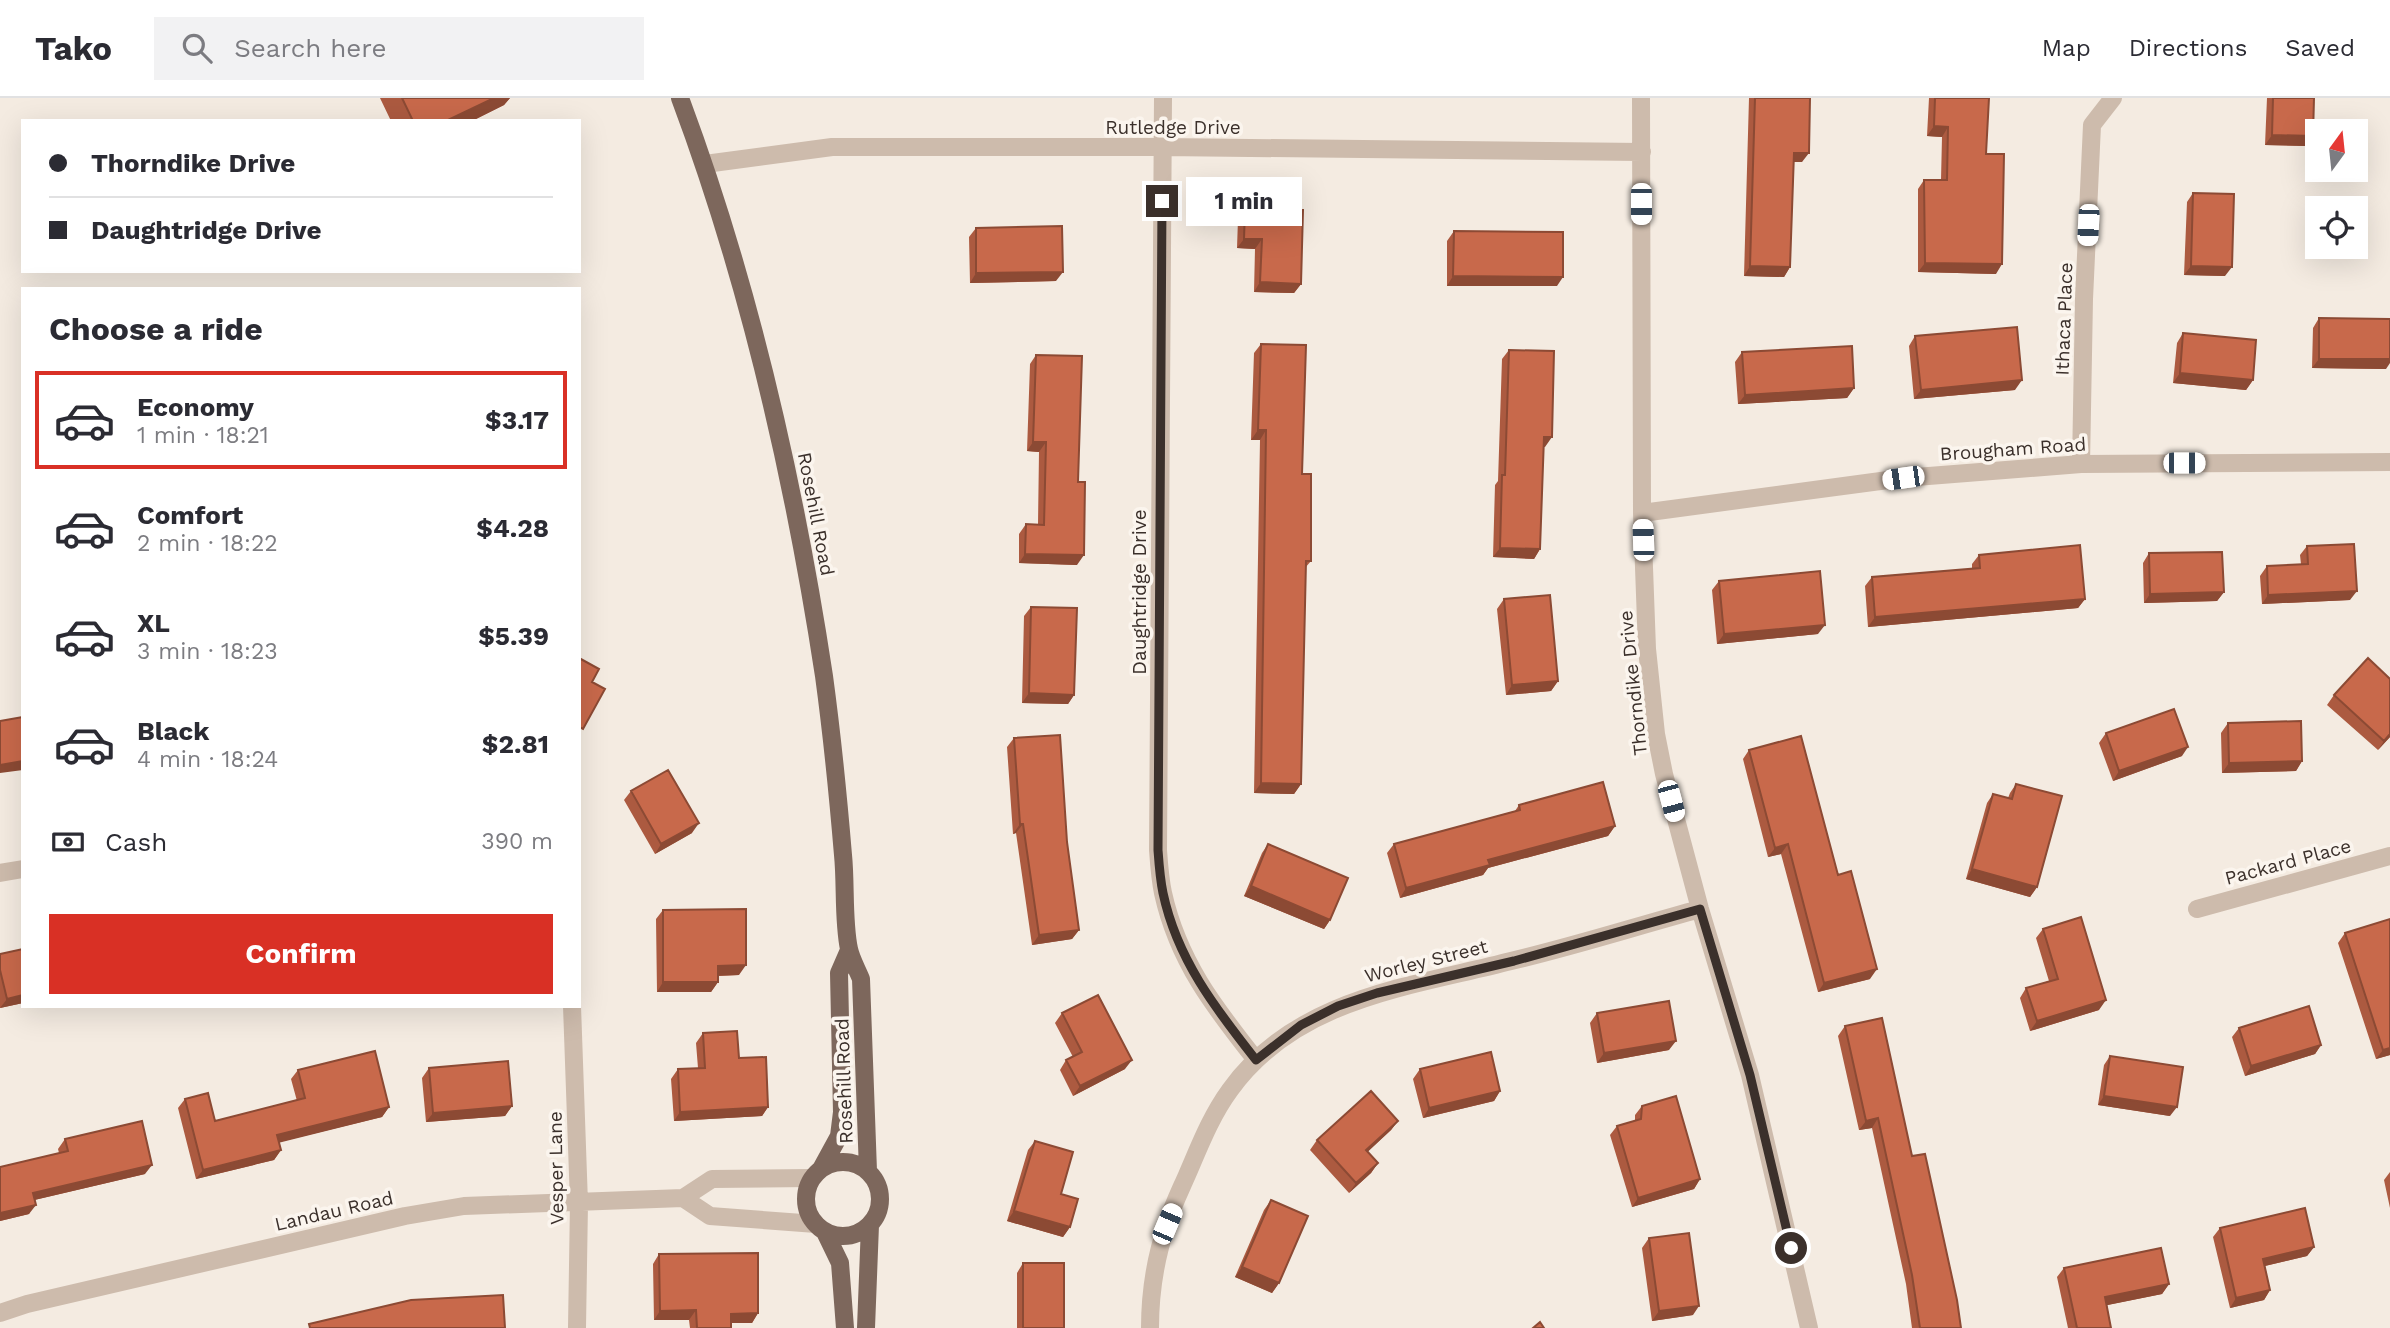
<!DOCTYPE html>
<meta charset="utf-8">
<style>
body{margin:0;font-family:"Work Sans",sans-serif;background:#f2f2f3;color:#2b2b33;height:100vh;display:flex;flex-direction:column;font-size:26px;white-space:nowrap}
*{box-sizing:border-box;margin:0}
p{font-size:23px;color:#7c7c81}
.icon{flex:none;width:38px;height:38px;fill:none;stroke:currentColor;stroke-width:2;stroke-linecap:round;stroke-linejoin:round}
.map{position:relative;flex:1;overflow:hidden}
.details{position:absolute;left:21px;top:189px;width:560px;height:721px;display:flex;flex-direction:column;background:#fff;border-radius:0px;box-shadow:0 7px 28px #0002}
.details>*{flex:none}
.top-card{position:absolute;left:21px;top:21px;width:560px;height:154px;border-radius:0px;box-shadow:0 7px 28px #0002;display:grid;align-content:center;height:154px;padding:0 28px;background:#fff}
.needle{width:46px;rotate:15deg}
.controls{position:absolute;left:2305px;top:21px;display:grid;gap:14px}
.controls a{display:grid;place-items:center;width:63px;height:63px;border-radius:0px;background:#fff;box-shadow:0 7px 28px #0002;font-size:35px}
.end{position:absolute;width:32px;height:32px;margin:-16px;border:9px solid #3b302b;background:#fff;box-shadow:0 0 0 4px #fff}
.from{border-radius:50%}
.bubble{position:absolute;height:49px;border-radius:0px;background:#fff;box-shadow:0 7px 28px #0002;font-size:23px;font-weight:700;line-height:49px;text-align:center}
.car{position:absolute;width:21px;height:42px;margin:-21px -10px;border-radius:9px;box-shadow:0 0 5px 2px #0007;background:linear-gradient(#fff 24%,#345 0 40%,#fff 0 76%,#345 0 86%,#fff 0)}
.top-card b{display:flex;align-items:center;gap:24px;height:66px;font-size:26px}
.top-card b+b{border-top:2px solid #e1e1e2}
.top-card i{width:18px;height:18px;background:#2b2b33}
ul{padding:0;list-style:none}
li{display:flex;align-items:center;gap:21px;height:98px;margin:0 14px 10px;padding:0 14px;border:4px solid transparent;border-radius:0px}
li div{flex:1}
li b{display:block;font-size:26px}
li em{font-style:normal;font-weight:700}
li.selected{border-color:#d93025}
li>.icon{width:63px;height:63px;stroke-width:1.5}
h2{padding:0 28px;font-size:32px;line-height:84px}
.pay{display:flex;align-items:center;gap:18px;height:77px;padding:0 28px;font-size:26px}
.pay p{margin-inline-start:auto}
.cta{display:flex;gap:14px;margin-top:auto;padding:14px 28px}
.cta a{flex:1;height:80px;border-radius:0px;background:#d93025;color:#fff;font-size:28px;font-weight:700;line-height:80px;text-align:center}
header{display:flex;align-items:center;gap:42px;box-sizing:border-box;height:98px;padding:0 35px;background:#fff;border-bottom:2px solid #e1e1e2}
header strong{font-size:33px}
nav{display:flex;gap:38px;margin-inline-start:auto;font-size:24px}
.search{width:490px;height:63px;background:#f2f2f3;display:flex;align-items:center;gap:18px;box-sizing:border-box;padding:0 24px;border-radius:0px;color:#7c7c81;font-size:26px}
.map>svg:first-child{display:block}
</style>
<header>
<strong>Tako</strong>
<div class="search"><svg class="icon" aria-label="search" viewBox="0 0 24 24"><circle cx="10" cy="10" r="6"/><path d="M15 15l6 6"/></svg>Search here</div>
<nav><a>Map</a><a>Directions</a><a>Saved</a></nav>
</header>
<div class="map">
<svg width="2390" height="1230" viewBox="0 0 2390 1230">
<rect width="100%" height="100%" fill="#f4ebe1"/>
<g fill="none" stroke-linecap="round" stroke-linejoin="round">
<path stroke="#cdbbac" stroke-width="18" d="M1163 0 1158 752C1159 766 1160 781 1163 795 1178 863 1214 909 1256 962
M1641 0 1642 415 1647 551 1656 636 1664 676 1700 811 1750 977 1809 1230
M705 66 832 49H1163L1642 54
M2081 366 2084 201 2092 27 2113 0
M1642 415 1903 380 2081 366 2390 364
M0 775 23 771
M2197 811 2390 758
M572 908 579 1105 577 1230
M683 1100 710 1118 816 1126
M0 1215 27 1206 405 1118 464 1108 683 1100 712 1081 812 1080
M1150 1230C1150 1196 1156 1158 1167 1126 1172 1109 1180 1093 1187 1077 1200 1047 1211 1018 1230 992 1296 900 1410 889 1511 863 1575 848 1637 828 1700 811"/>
<path stroke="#7d675c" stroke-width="18" d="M680 0C750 187 794 381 824 578 832 637 838 697 843 757 846 786 843 823 849 851 851 861 857 871 861 881L868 1073
M806 1101a37 37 0 1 1 74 0a37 37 0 1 1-74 0Z
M821 1071 839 1038 842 1014 839 875 849 852
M825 1134 840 1165 845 1230
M866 1230 870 1127"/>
</g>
<path fill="#ac5a40" d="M380 0H510L504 7 472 23H391Z
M1749 0H1810L1802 64H1794L1790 169 1784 179 1744 178Z
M1929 0H1989L1986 56 1996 176 1918 174V91L1924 82H1941L1942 39 1927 38Z
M2267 0H2314L2313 38 2306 48 2265 47Z
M2193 95 2225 178 2184 177 2187 104Z
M1245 111 1301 186 1294 195 1254 194 1255 151 1237 150 1238 121Z
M976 130 1056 183 970 185 969 139Z
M1454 133 1557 188H1447V143Z
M2319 220 2386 271 2312 270 2313 230Z
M2183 235 2253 282 2246 292 2173 285 2177 245Z
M1915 238 2015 292 1914 301 1909 248Z
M1261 246 1302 376 1311 463 1305 470 1301 686 1294 696 1254 695 1260 342H1251L1254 255Z
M1509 252 1545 349H1543L1540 451 1534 461 1493 459 1495 387 1498 383 1502 261Z
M1742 254 1854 290 1847 300 1738 306 1735 264Z
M1036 257 1078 384 1077 467 1019 465V436L1026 426H1038L1039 354 1027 353 1030 266Z
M2307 448 2350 502 2262 506 2260 478 2267 468 2301 466 2300 457Z
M2149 455 2224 494 2217 503 2144 505 2143 465Z
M1979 457 2085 501 2078 510 1868 529 1865 488 1872 479 1972 471V466Z
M1719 483 1818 536 1717 546 1712 492Z
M1504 501 1558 583 1551 593 1506 597 1497 511Z
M1031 509 1074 597 1068 606 1022 605 1024 518Z
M2334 597 2390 639 2378 652 2327 607Z
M2228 625 2302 663 2296 673 2222 675 2221 635Z
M2106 635 2182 658 2113 683 2099 645Z
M1014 640 1067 744 1079 832 1072 841 1032 847 1016 735 1013 736 1007 649Z
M1749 652 1838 777 1870 881 1818 894 1781 756 1768 759 1743 661Z
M2016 686 2037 789 2030 799 1966 781 1987 705 1993 696 2008 700 2010 695Z
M631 693 692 735 655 756 624 702Z
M1519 707 1615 728 1608 738 1488 770 1483 777 1400 800 1387 755 1394 746 1515 713Z
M1268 746 1330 822 1324 831 1244 798 1262 755Z
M663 812 739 877 718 878V884L711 894H657L656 821Z
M2390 821V957L2376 961 2338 845 2345 835Z
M2043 831 2099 912 2030 933 2020 900 2026 890 2049 883 2036 840Z
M0 856 23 905 0 910Z
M1062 915 1125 971 1073 998 1060 972 1066 962 1073 959 1055 925Z
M1597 915 1669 952 1597 965 1590 925Z
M1845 928 1912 1058 1961 1230H1912L1906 1186 1872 1030 1859 1032 1838 938Z
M2239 930 2321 947 2315 956 2245 978 2232 939Z
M703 935 739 960 768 1009 762 1018 674 1023 671 981 678 971 698 970 696 945Z
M2110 958 2170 1018 2098 1007 2104 967Z
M429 970 512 1008 505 1018 426 1024 422 980Z
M1420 971 1500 993 1494 1003 1423 1020 1413 981Z
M298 972 389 1009 382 1019 279 1044 281 1052 274 1062 196 1081 178 1010 185 1001 215 1023 297 1003 291 981Z
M1642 1008 1700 1081 1694 1091 1632 1109 1610 1037 1617 1028 1635 1023V1017Z
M1398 1023 1391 1032 1367 1054 1378 1065 1371 1075 1349 1095 1310 1052 1317 1042Z
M65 1041 145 1076 34 1102 29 1116 0 1123V1069L59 1055 58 1051Z
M1035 1043 1061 1096 1070 1129 1063 1139 1007 1123 1028 1052Z
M2390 1074V1110L2384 1082Z
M1271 1102 1279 1185 1272 1195 1235 1179 1264 1112Z
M2220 1130 2314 1149 2307 1158 2265 1168 2270 1192 2264 1202 2230 1210 2213 1139Z
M1649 1140 1693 1217 1652 1223 1642 1150Z
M659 1156 758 1215 752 1225H731V1230H690L689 1222H654L653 1166Z
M1023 1165 1064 1230H1017V1175Z
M2064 1170 2169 1186 2162 1196 2107 1207 2111 1230H2068L2057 1179Z"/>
<path fill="#8c4a34" d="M494 0H510L504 7 472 23H446Z
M1934 28 1948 29 1942 39 1927 38Z
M2272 37 2313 38 2306 48 2265 47Z
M1794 55H1809L1802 64H1787Z
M1244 141H1262L1255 151 1237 150Z
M1925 165 2002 166 1996 176 1918 174Z
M1750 168 1790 169 1784 179 1744 178Z
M2191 168 2232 169 2225 178 2184 177Z
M1063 174 1056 183 970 185 976 175Z
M1453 178 1563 179 1557 188H1447Z
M1260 184 1301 186 1294 195 1254 194Z
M2319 261H2390V265L2386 271 2312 270Z
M2180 275 2253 282 2246 292 2173 285Z
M2022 282 2015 292 1914 301 1921 292Z
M1854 290 1847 300 1738 306 1745 297Z
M1258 332H1266L1260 342H1251Z
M1544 339H1552L1545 349H1537Z
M1033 344H1046L1039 354 1027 353Z
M1500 450 1540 451 1534 461 1493 459Z
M1025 456 1084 457 1077 467 1019 465Z
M2357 493 2350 502 2262 506 2268 497Z
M2224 494 2217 503 2144 505 2150 496Z
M2085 501 2078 510 1868 529 1875 519Z
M1825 527 1818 536 1717 546 1724 536Z
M1558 583 1551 593 1506 597 1512 587Z
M1029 595 1074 597 1068 606 1022 605Z
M2390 636V639L2378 652 2384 643Z
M2188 649 2182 658 2113 683 2119 673Z
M23 663V672L0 675V667Z
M2302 663 2296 673 2222 675 2229 665Z
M1261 685 1301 686 1294 696 1254 695Z
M699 725 692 735 655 756 661 746Z
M1020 726H1023L1016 735 1013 736Z
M1615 728 1608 738 1488 770 1483 777 1400 800 1406 790 1488 762Z
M1788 746 1781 756 1768 759 1775 750Z
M1972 771 2037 789 2030 799 1966 781Z
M1251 788 1330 822 1324 831 1244 798Z
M1079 832 1072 841 1032 847 1039 837Z
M746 867 739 877 711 878 718 868Z
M1877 871 1870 881 1818 894 1824 885Z
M663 884H718L711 894H657Z
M23 897V905L0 910 7 901Z
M2106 902 2099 912 2030 933 2037 923Z
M1676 943 1669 952 1597 965 1604 955Z
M2321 947 2315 956 2245 978 2251 968Z
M2390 950V957L2376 961 2383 952Z
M1132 962 1125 971 1073 998 1080 988Z
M1500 993 1494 1003 1423 1020 1429 1010Z
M2104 998 2177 1009 2170 1018 2098 1007Z
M512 1008 505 1018 426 1024 433 1015Z
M389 1009 382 1019 270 1047 277 1037Z
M768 1009 762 1018 674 1023 680 1014Z
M1878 1020 1872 1030 1859 1032 1866 1023Z
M1398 1023 1391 1032 1359 1062 1366 1052Z
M281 1052 274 1062 196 1081 203 1072Z
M1378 1065 1371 1075 1349 1095 1356 1085Z
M152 1067 145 1076 26 1104 33 1095Z
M1700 1081 1694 1091 1632 1109 1638 1100Z
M36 1107 29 1116 0 1123V1115Z
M1014 1113 1070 1129 1063 1139 1007 1123Z
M2314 1149 2307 1158 2256 1170 2263 1161Z
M1242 1169 1279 1185 1272 1195 1235 1179Z
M2169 1186 2162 1196 2098 1209 2105 1199Z
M2270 1192 2264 1202 2230 1210 2236 1200Z
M1699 1208 1693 1217 1652 1223 1659 1213Z
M696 1212 689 1222H654L660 1213Z
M758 1215 752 1225H724L731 1216Z"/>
<path fill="#c8694b" stroke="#8c4a34" stroke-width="2" d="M402 0H494L446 23H413Z
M1755 0H1810L1809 55H1794L1790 169 1750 168Z
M1935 0H1989L1986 56H2004L2002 166 1925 165 1924 82H1947L1948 29 1934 28Z
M2273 0H2314L2313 38 2272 37Z
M2193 95 2234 96 2232 169 2191 168Z
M1245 111 1303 112 1301 186 1260 184 1262 141H1244Z
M1062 128 1063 174 976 175V130Z
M1454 133 1563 134V179L1453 178Z
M2319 220 2390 221V261H2319Z
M2017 229 2022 282 1921 292 1915 238Z
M2183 235 2256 242 2253 282 2180 275Z
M1261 246 1306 247 1302 376H1311V463H1306L1301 686 1261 685 1266 332H1258Z
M1852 248 1854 290 1745 297 1742 254Z
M1509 252 1554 253 1552 339H1544L1540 451 1500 450 1502 377H1505Z
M1036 257 1082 258 1078 384H1085L1084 457 1025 456 1026 426 1044 427 1046 344H1033Z
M2354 446 2357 493 2268 497 2267 468 2308 466 2307 448Z
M2080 447 2085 501 1875 519 1872 479 1980 470 1979 457Z
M2222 454 2224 494 2150 496 2149 455Z
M1820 473 1825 527 1724 536 1719 483Z
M1550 497 1558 583 1512 587 1504 501Z
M1031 509 1077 510 1074 597 1029 595Z
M579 560 599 571 592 584 605 591 583 631 579 629Z
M2368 560 2390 581V636L2384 643 2334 597Z
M2174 611 2188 649 2119 673 2106 635Z
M23 619V663L0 667V623Z
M2301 623 2302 663 2229 665 2228 625Z
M1060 637 1067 744 1079 832 1039 837 1023 726H1020L1014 640Z
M1801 638 1838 777 1851 773 1877 871 1824 885 1788 746 1775 750 1749 652Z
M668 672 699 725 661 746 631 693Z
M1603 684 1615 728 1488 762 1490 767 1406 790 1394 746 1520 712 1519 707Z
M2016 686 2062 698 2037 789 1972 771 1993 696 2012 701Z
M1268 746 1348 780 1330 822 1251 788Z
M746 811V867L718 868V884H663V812Z
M2081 819 2106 902 2037 923 2026 890 2058 881 2043 831Z
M2390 821V950L2383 952 2345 835Z
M23 851V897L7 901 0 872V856Z
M1098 897 1132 962 1080 988 1066 962 1082 954 1062 915Z
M1669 903 1676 943 1604 955 1597 915Z
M2309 908 2321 947 2251 968 2239 930Z
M1882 920 1912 1058 1925 1056 1957 1202 1961 1230H1920L1912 1177 1878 1020 1866 1023 1845 928Z
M737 933 739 960 766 959 768 1009 680 1014 678 971 705 970 703 935Z
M375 953 389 1009 277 1037 281 1052 203 1072 185 1001 208 995 215 1023 305 1000 298 972Z
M1491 954 1500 993 1429 1010 1420 971Z
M2110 958 2183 969 2177 1009 2104 998Z
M508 963 512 1008 433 1015 429 970Z
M1371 993 1398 1023 1366 1052 1378 1065 1356 1085 1317 1042Z
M1676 998 1700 1081 1638 1100 1617 1028 1641 1021 1642 1008Z
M142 1023 152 1067 33 1095 36 1107 0 1115V1069L68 1053 65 1041Z
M1035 1043 1073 1054 1061 1096 1078 1101 1070 1129 1014 1113Z
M1271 1102 1308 1118 1279 1185 1242 1169Z
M2305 1110 2314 1149 2263 1161 2270 1192 2236 1200 2220 1130Z
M1689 1135 1699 1208 1659 1213 1649 1140Z
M2161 1150 2169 1186 2105 1199 2111 1230H2077L2064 1170Z
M758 1155V1215L731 1216V1230H697L696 1212 660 1213 659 1156Z
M1023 1165H1064V1230H1023Z
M503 1197 505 1230H310L309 1226 411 1202Z
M1540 1224 1544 1230H1533Z"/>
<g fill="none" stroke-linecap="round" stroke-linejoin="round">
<path stroke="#3b302b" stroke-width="9" d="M1162 103 1158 752C1159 766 1160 781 1163 795 1177 861 1215 910 1256 962L1301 927 1338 908 1377 895 1514 863 1700 811 1750 977 1791 1150"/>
</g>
<g text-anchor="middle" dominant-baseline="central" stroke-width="7" stroke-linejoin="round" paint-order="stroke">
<g font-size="19" fill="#3b302b" stroke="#fbf5ee">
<text x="1173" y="29">Rutledge Drive</text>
<text transform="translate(2064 221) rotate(-88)">Ithaca Place</text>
<text transform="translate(2013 351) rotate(-4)">Brougham Road</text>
<text transform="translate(816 416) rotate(79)">Rosehill Road</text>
<text transform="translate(1139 494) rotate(-90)">Daughtridge Drive</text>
<text transform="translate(1633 585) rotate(-96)">Thorndike Drive</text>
<text transform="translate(2288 764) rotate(-15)">Packard Place</text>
<text transform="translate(1426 863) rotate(-14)">Worley Street</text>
<text transform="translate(844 983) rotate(-92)">Rosehill Road</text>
<text transform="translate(556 1070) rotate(-91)">Vesper Lane</text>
<text transform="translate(334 1113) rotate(-13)">Landau Road</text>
</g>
</g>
</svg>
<div class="controls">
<a><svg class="needle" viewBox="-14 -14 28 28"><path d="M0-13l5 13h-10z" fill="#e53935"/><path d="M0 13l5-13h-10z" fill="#7c7c81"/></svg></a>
<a><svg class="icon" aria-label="locate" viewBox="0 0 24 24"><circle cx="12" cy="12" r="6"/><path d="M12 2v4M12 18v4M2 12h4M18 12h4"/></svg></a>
</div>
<i class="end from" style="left:1791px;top:1150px"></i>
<i class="end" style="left:1162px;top:103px"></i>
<div class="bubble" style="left:1186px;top:79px;width:116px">1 min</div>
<i class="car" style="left:1641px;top:106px;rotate:180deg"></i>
<i class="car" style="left:2088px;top:127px;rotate:183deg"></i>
<i class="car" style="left:2184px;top:365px;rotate:90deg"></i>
<i class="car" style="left:1903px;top:380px;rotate:262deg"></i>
<i class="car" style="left:1643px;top:442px;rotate:358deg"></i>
<i class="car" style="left:1671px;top:703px;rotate:165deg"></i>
<i class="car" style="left:1167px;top:1126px;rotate:23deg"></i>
<div class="top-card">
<b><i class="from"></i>Thorndike Drive</b>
<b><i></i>Daughtridge Drive</b>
</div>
<section class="details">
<h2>Choose a ride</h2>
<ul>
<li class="selected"><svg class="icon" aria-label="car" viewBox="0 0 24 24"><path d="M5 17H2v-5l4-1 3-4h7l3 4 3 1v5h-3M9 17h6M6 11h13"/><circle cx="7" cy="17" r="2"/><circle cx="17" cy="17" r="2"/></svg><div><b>Economy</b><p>1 min · 18:21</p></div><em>$3.17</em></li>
<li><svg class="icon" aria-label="car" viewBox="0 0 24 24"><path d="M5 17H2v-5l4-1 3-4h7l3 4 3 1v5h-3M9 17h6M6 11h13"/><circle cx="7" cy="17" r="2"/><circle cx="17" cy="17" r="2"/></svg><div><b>Comfort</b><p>2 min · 18:22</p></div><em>$4.28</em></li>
<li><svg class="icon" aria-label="car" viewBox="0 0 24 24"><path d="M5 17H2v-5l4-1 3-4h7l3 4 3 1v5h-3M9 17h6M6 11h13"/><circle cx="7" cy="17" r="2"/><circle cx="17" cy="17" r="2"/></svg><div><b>XL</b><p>3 min · 18:23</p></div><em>$5.39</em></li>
<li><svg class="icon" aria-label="car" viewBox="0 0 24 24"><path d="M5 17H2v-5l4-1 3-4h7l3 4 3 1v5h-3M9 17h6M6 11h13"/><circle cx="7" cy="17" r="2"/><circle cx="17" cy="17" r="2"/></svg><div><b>Black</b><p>4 min · 18:24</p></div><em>$2.81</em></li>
</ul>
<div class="pay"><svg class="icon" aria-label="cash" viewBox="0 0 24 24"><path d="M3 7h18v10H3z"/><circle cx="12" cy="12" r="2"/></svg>Cash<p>390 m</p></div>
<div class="cta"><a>Confirm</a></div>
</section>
</div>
